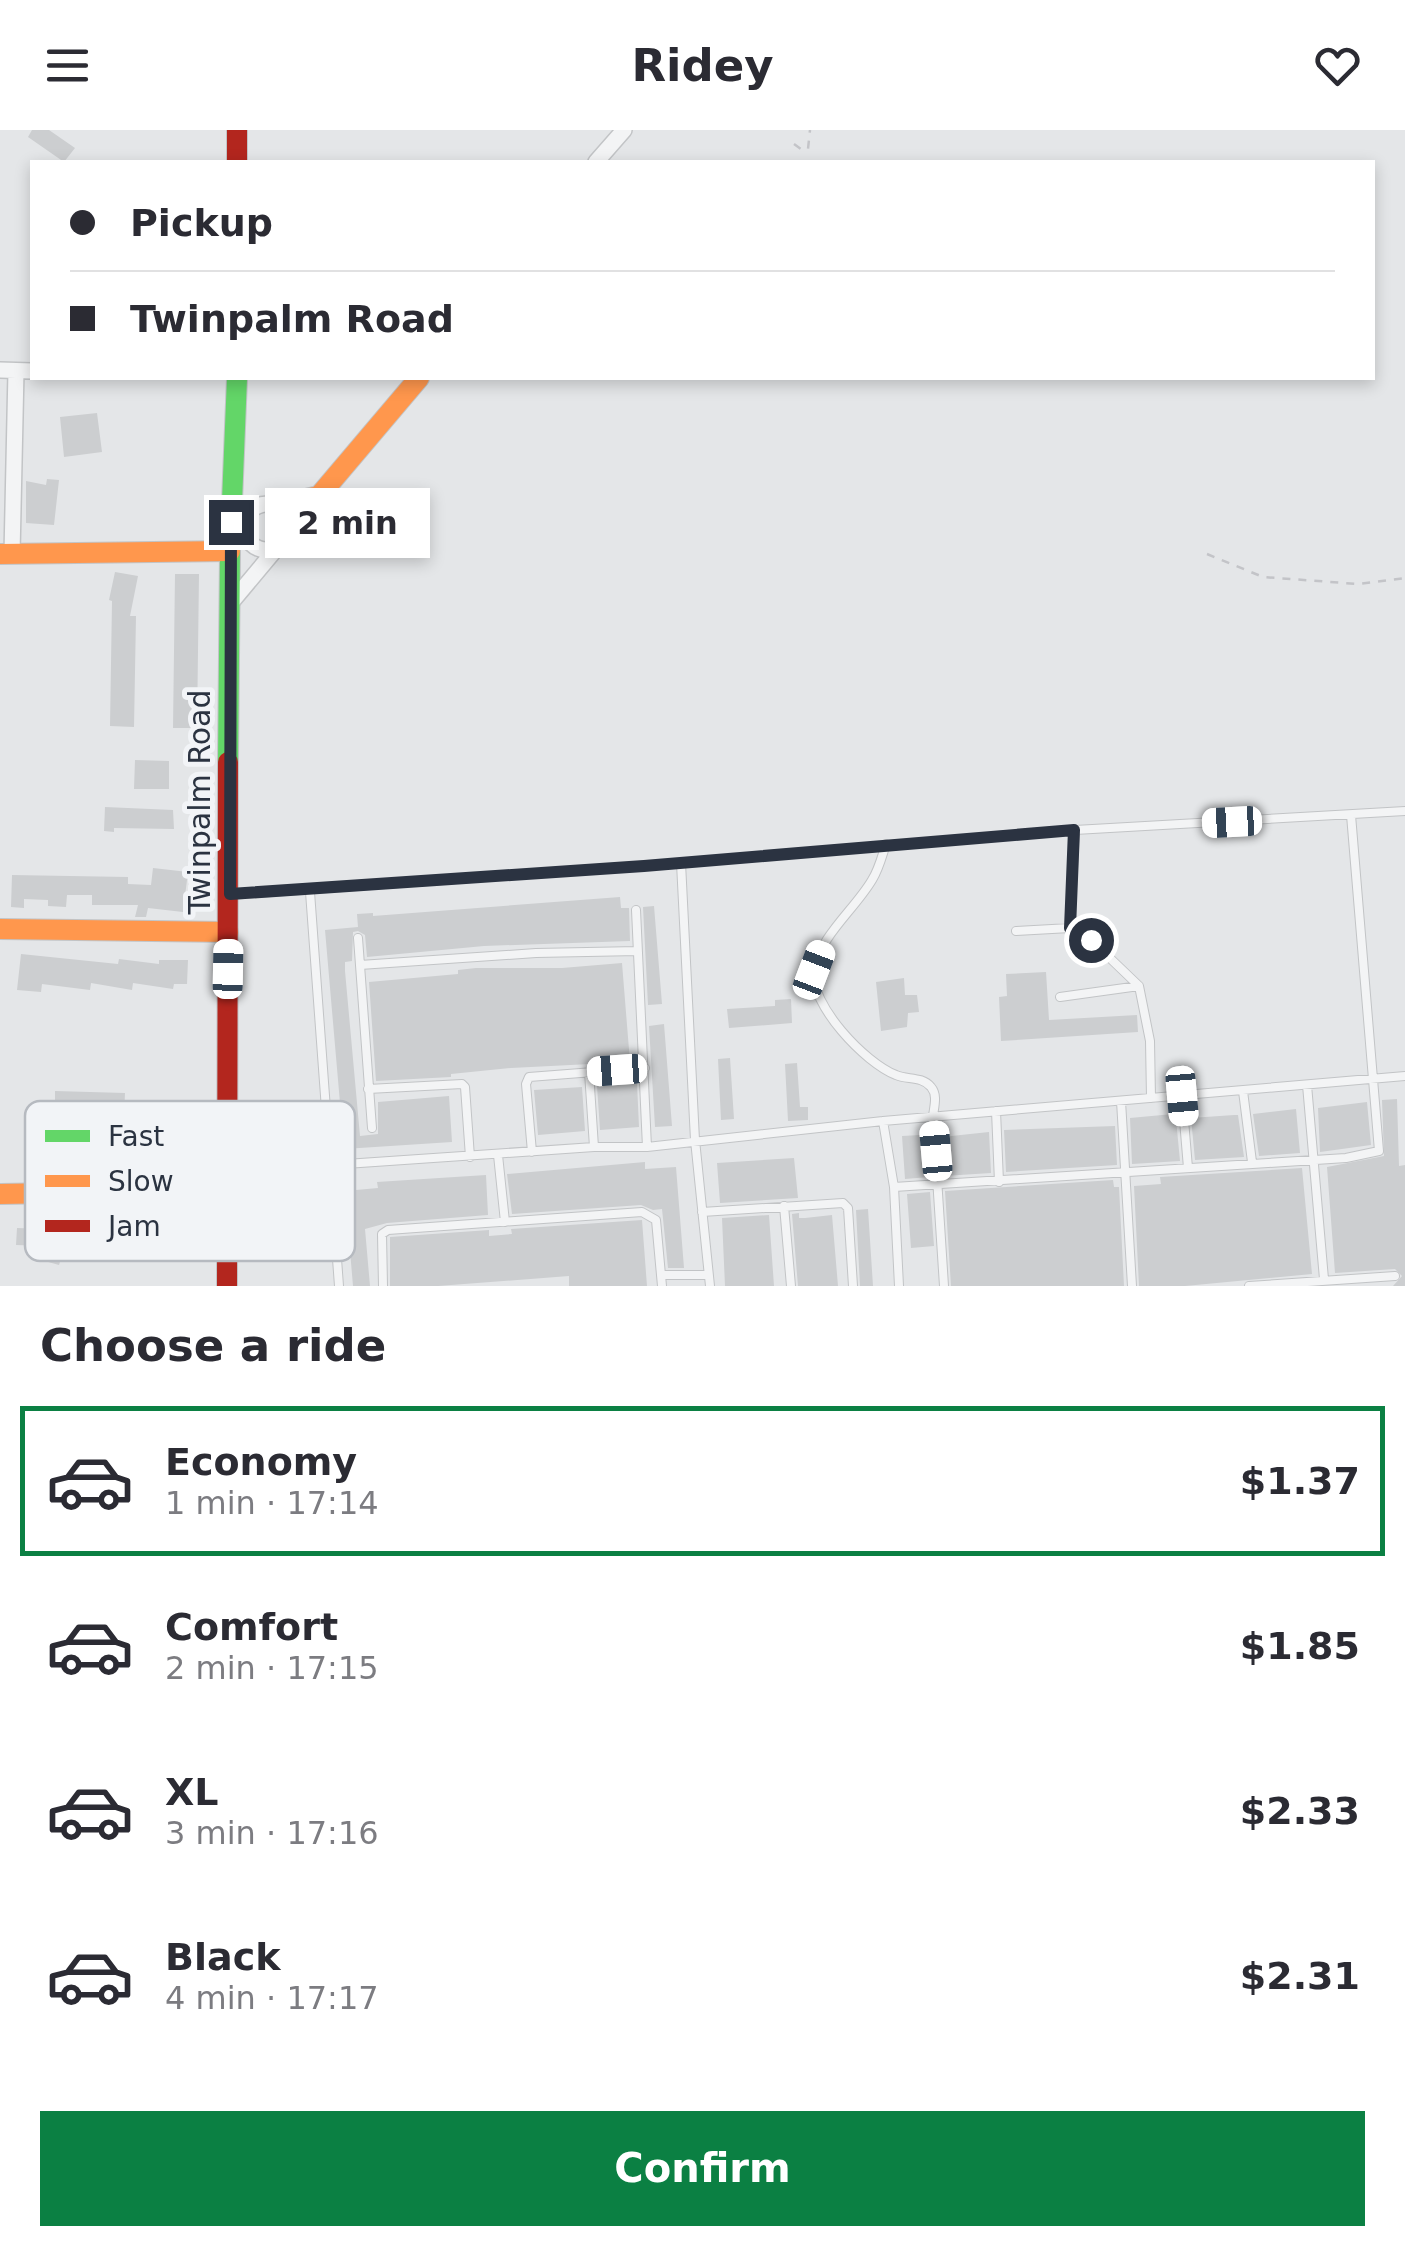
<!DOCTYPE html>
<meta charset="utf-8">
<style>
body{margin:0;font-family:"DejaVu Sans",sans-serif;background:#f7f7f7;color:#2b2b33;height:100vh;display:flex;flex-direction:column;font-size:38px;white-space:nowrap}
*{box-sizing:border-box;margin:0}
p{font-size:32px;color:#7c7c81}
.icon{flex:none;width:55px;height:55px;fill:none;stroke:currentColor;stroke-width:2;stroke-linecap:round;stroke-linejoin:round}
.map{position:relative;height:1156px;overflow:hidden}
.drawer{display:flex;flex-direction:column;background:#fff;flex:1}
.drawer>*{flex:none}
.guide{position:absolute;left:30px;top:30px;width:1345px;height:220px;border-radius:0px;box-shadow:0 5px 15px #0003;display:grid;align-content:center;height:220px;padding:0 40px;background:#fff}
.end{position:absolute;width:45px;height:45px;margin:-22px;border:12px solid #2b3341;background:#fff;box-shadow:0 0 0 5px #fff}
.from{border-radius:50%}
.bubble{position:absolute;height:70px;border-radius:0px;background:#fff;box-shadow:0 5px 15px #0003;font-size:32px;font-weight:700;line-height:70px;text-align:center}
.car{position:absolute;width:30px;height:60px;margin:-30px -15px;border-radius:12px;box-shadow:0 0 8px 2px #0007;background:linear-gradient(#fff 24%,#345 0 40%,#fff 0 76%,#345 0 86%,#fff 0)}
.guide b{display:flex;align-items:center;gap:35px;height:95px;font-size:38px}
.guide b+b{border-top:2px solid #e1e1e2}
.guide i{width:25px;height:25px;background:#2b2b33}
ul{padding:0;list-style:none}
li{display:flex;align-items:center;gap:30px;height:150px;margin:0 20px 15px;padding:0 20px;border:5px solid transparent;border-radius:0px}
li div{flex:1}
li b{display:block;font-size:38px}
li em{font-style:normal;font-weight:700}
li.active{border-color:#0b8043}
li>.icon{width:90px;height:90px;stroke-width:1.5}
h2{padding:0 40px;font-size:45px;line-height:120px}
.action{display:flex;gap:20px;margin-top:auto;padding:20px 40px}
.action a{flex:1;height:115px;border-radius:0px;background:#0b8043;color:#fff;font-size:40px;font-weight:700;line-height:115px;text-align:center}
header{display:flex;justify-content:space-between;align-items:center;height:130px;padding:0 40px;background:#fff;font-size:45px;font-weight:700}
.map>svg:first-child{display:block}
</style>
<header><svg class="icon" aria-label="menu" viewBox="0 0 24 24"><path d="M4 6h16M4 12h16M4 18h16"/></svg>Ridey<svg class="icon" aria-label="heart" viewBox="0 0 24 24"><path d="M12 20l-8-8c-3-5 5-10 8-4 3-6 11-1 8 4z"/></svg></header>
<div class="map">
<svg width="1405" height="1156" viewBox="0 0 1405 1156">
<rect width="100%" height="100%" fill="#e4e6e8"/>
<path fill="#ccced0" d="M32 0H49L75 18 64 32 28 7Z
M97 283 102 322 64 327 60 287Z
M47 349 59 350 54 395 26 393V351L46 355Z
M115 442 138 446 130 486H136L134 597 110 596 112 471 109 470Z
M175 444H199L197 598H173Z
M135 630 169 631V659H134Z
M105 677 173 680 174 699 114 698V702L104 701Z
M153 738 188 742 183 782 148 778 146 787H135L138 775H92V765H67L66 777 48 776V770L24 769V778L11 777 12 745 128 747V754L151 755Z
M620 767 621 778H629L630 811 484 816 367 827 365 805 358 801 353 802 352 831 345 832V841L360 1006 378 1004V972L449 966 452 1012 344 1019 325 800 358 797 357 784 373 783V786Z
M654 776 662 874 648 875 643 777Z
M21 824 118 834 119 829 159 834V830H188L187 854H174L173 859 133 853 132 860 91 853 90 860 42 854 41 862 17 860Z
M622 833 630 932 511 938 451 944V947L376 951 369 852 458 844V840L476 838H562Z
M1046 842 1049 890 1137 885 1138 902 1001 911 999 867 1007 866 1006 844Z
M904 848 905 865H917L919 882 908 883 907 897 881 901 876 852Z
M791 869 792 893 729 898 727 879 775 876V870Z
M664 894 672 996 655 997 649 896Z
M730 928 734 989 721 990 718 929Z
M797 933 800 977H808V990L788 991 785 934Z
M631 947V953H637L639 997 600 1000 597 956 614 955V948Z
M582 957 585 1001 538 1005 534 960Z
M55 961 125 963 124 986 105 985V1015L76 1043 64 1033 83 1013 87 985H55Z
M1397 969 1399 1036 1405 1035V1156H1393L1402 1146 1395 1139 1335 1143 1327 1037 1384 1026 1382 970Z
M1367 972 1371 1015 1320 1022 1318 978Z
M1296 979 1300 1023 1259 1026 1253 984Z
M1173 984V989H1176L1180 1031 1132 1034 1130 988Z
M1234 985H1238L1244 1027 1195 1030 1191 988Z
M1115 996 1117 1035 1006 1042 1004 1000Z
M989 1002 991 1043 944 1046 942 1007Z
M920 1005V1009L927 1008 929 1047 905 1049 902 1006Z
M794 1028 798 1068 720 1073 717 1033Z
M645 1032V1039L676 1037 684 1138H668L662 1079 653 1080 641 1075 512 1084 507 1044Z
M1302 1038 1312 1144 1185 1156H1139L1134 1056 1161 1054 1160 1047Z
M486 1045 488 1085 387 1093 365 1099 370 1156H353L345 1061 378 1058 377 1052Z
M1113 1050 1114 1057H1119L1124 1156H951L945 1061Z
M930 1062 934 1116 911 1118 907 1064Z
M868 1079 873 1156H860L856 1080Z
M45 1083H58L57 1120 63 1122 59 1135 41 1130 45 1116 16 1115 17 1098 45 1099Z
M799 1083V1088H805L832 1085 838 1156H798L792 1084Z
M769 1085 774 1156H725L722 1088Z
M642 1090 647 1156H569V1146L438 1156H390V1107L489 1100V1106L512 1104 511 1099Z"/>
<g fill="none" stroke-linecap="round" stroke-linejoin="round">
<defs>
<path id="lane" d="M886 714C882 726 879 739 872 750 855 779 820 806 814 840 809 874 865 933 896 945 907 950 922 946 931 957 938 965 934 977 933 986L944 1156
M681 733 695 1010 710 1156
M310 762 339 1156
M230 765 681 733 1075 700 1405 681
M636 780 647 1017
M1070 798 1075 700
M1016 801 1070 798 1091 810 1139 856 1150 911 1151 968
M358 808 372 998
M360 835 536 823 638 821
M1060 867 1139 856
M589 942 594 1017
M1307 955 1324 1149
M368 959 462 954 465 957 470 1027
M1243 961 1252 1032
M1182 966 1188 1038
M1121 971 1132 1156
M996 981 999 1052
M883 991 894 1057 899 1156
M532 1022 526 954 529 947 645 938
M498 1025 505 1092
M331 1035 594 1017H647L883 991 1405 946
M894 1057 1346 1028 1379 1021 1351 685
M784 1076 791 1156
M702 1082 843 1073 848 1078 853 1156
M662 1145H708
M383 1156 382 1104 388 1100 642 1082 656 1090 662 1156
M1249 1156 1395 1146"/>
<path id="street" d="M596 32 624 0
M0 240 32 241
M244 397a23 23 0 1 1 46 0a23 23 0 1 1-46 0Z
M12 424 16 241
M230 474 276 419"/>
<path id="fast" d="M228 632 230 421 237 248"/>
<path id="slow" d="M276 376 319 366 419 248
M0 424 230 421
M0 799 228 802
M0 1064 225 1060"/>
<path id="jam" d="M237 0V32
M227 1156 228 632"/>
</defs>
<use href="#lane" stroke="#c2c4c6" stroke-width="10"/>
<use href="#street" stroke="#c2c4c6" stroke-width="18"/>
<use href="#fast" stroke="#c2c4c6" stroke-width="22"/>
<use href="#slow" stroke="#c2c4c6" stroke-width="22"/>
<use href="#jam" stroke="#c2c4c6" stroke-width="22"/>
<path stroke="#c3c4c8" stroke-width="2.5" stroke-dasharray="8 8" stroke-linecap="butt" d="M794 14 801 19H808L810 0
M1207 424 1263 447 1358 454 1405 448"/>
<use href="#lane" stroke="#f3f4f5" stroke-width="8"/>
<use href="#street" stroke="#f3f4f5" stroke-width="15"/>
<use href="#fast" stroke="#63d668" stroke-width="20"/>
<use href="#slow" stroke="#ff974d" stroke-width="20"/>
<use href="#jam" stroke="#b3261e" stroke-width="20"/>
</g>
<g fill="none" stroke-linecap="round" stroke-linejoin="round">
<path stroke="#2b3341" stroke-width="12" d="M231 392 230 764 644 736 1074 700 1070 798 1091 810"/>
</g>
<g text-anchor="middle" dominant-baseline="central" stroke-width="10" stroke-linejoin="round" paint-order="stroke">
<g font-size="30" fill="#2b3341" stroke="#f2f4f7">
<text transform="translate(199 672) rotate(-90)">Twinpalm Road</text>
</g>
</g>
<rect x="25" y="971" width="330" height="160" rx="15" fill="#f2f4f7" stroke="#b6bac0" stroke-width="2.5"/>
<rect x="45" y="1000" width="45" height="12" fill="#63d668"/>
<rect x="45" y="1045" width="45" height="12" fill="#ff974d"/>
<rect x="45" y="1090" width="45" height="12" fill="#b3261e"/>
<g font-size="28" fill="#2b3341">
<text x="108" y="1016">Fast</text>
<text x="108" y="1061">Slow</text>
<text x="108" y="1106">Jam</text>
</g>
</svg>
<i class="end from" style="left:1091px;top:810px"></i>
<i class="end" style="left:231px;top:392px"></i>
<div class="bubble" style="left:265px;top:358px;width:165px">2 min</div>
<i class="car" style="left:1232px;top:692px;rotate:267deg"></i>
<i class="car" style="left:228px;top:839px;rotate:1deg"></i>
<i class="car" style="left:814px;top:840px;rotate:21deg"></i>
<i class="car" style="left:617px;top:940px;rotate:266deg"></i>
<i class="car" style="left:1182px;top:966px;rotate:175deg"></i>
<i class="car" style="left:936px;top:1021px;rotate:355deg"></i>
<div class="guide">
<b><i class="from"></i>Pickup</b>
<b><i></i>Twinpalm Road</b>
</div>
</div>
<section class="drawer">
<h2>Choose a ride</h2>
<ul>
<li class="active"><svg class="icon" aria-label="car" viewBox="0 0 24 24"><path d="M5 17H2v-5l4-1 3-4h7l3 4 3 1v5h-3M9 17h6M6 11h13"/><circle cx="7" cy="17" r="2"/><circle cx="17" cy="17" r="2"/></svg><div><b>Economy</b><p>1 min · 17:14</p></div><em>$1.37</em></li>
<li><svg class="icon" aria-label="car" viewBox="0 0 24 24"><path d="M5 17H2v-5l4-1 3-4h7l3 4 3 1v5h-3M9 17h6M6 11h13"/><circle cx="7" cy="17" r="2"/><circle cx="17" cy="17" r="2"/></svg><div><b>Comfort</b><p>2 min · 17:15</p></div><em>$1.85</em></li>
<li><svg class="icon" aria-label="car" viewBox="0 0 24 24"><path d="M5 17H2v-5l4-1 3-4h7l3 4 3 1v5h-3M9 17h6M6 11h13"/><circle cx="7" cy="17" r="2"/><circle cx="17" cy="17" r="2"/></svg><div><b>XL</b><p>3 min · 17:16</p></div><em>$2.33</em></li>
<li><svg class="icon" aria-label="car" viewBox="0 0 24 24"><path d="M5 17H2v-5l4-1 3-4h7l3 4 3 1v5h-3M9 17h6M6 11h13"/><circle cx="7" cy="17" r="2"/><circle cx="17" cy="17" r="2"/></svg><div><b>Black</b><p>4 min · 17:17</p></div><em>$2.31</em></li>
</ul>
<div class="action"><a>Confirm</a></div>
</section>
